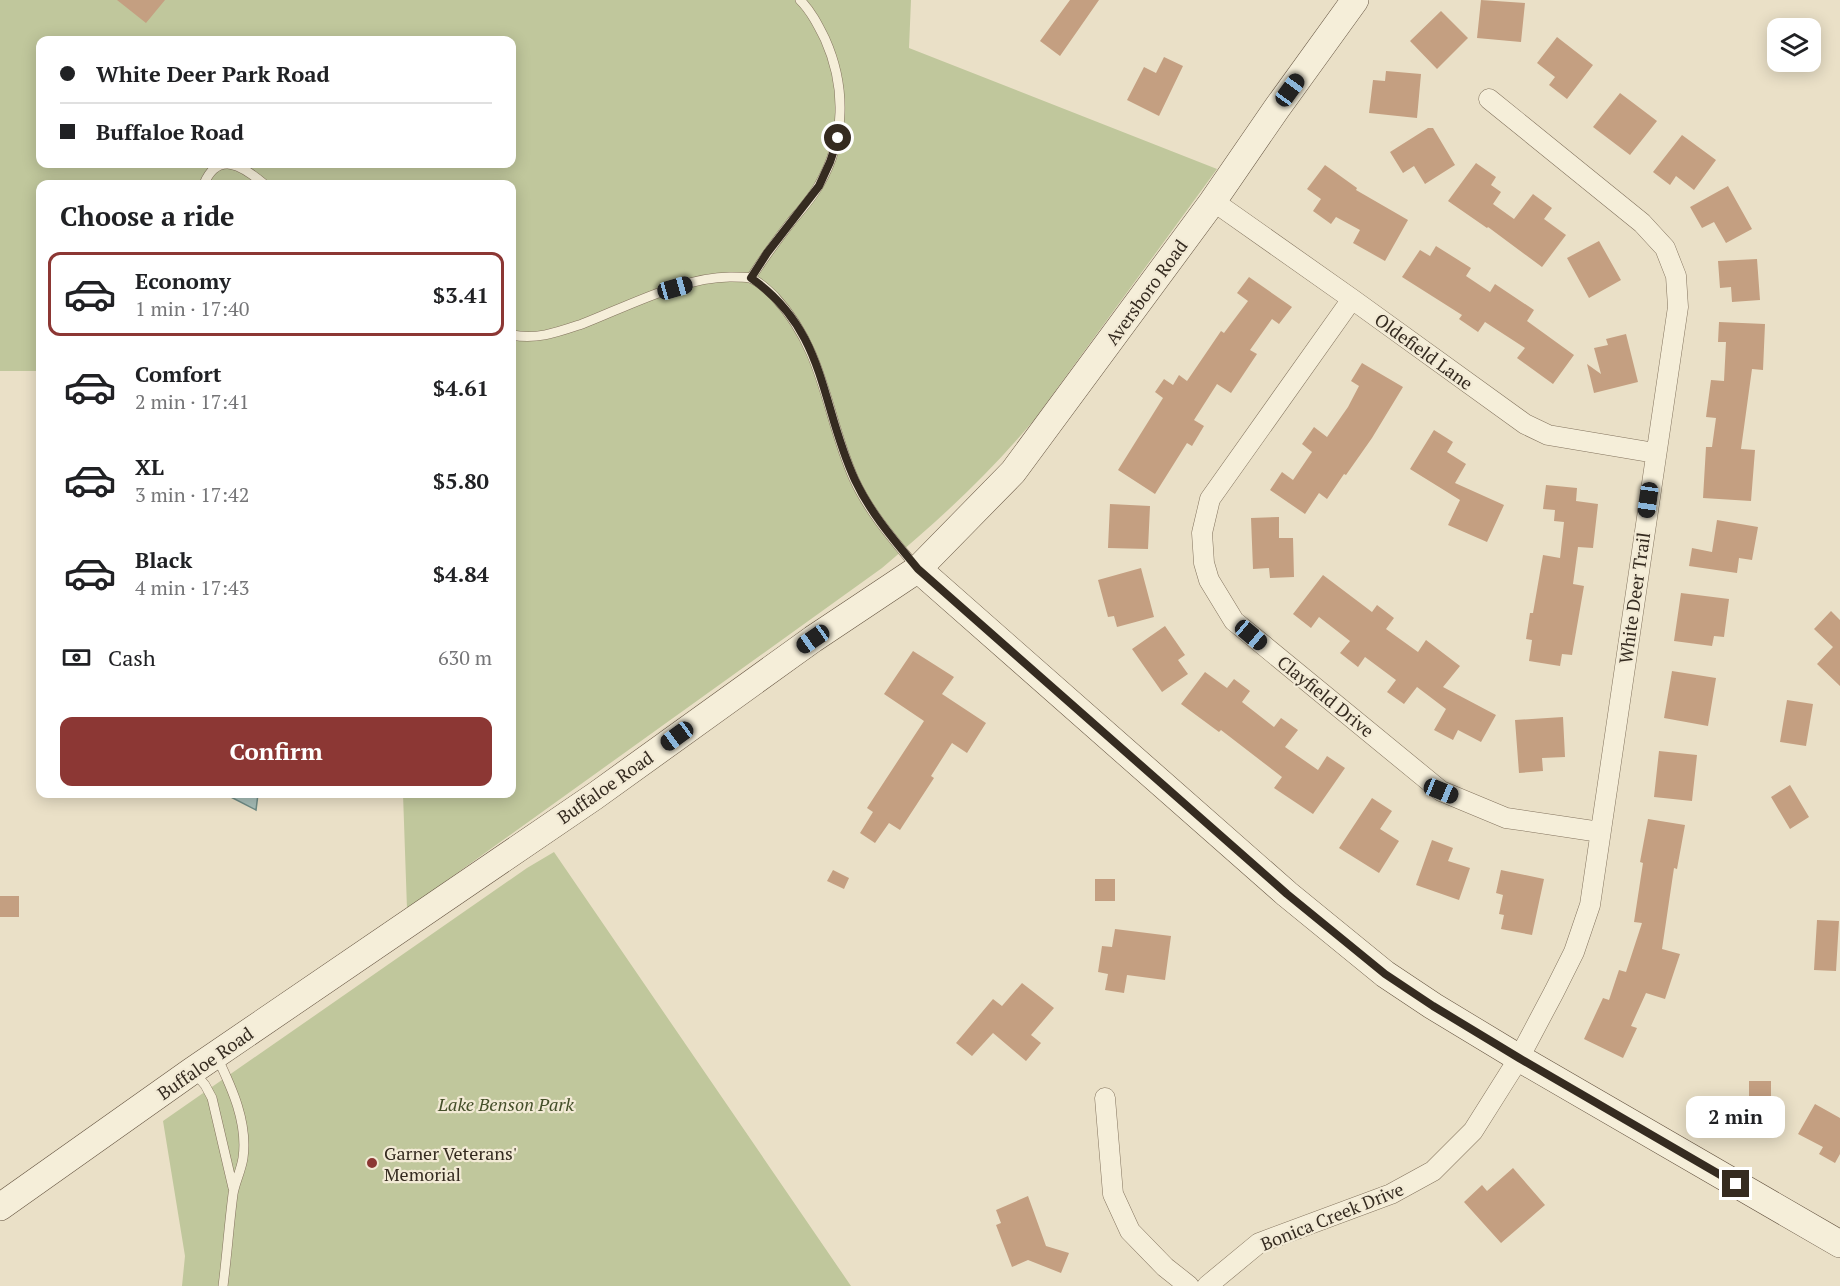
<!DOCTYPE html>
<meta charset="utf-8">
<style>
body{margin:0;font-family:"PT Serif",serif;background:#f2f2f2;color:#202124;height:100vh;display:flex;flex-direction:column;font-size:22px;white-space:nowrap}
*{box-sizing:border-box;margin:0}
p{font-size:20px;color:#757577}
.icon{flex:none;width:33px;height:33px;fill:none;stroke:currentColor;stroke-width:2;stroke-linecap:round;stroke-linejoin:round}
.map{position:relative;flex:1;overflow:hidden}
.panel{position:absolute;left:36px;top:180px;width:480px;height:618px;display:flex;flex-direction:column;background:#fff;border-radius:12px;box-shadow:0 3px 15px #0003}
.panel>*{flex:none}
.hud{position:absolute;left:36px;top:36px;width:480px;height:132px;border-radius:12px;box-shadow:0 3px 15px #0003;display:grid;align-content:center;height:132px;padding:0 24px;background:#fff}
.buttons{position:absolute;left:1767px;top:18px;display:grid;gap:12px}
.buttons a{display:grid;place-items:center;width:54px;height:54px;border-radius:12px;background:#fff;box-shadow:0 3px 15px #0003;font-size:30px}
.end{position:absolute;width:27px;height:27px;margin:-14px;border:8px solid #352b20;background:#fff;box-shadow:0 0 0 3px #fff}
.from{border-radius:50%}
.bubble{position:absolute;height:42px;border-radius:12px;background:#fff;box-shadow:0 3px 15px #0003;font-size:20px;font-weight:700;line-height:42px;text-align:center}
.car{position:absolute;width:18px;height:36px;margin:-18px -9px;border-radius:8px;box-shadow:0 0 4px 2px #0007;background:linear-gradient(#222 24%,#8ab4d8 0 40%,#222 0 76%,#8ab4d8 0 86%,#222 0)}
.hud b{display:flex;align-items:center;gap:21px;height:57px;font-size:22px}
.hud b+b{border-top:2px solid #e0e0e0}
.hud i{width:15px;height:15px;background:#202124}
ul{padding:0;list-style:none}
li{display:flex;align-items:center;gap:18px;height:84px;margin:0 12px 9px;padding:0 12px;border:3px solid transparent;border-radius:12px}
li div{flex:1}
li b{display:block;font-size:22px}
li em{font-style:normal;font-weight:700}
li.current{border-color:#8c3734}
li>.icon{width:54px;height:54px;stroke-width:1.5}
h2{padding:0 24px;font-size:27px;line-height:72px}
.pay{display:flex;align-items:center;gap:15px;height:66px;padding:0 24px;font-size:22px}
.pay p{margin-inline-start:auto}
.cta{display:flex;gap:12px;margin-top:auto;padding:12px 24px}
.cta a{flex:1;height:69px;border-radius:12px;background:#8c3734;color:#fff;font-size:24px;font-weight:700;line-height:69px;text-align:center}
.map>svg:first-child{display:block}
</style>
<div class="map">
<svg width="1840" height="1286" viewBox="0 0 1840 1286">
<rect width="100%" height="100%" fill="#eae0c7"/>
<path fill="#c0c79c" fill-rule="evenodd" d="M0 0H911L909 48 1217 169 1034 420C986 477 939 520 882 568L407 909 403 794H512V184H40V371H0ZM40 40H512V164H40Z
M554 852 851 1286H182L185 1256 163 1121 527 868Z"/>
<path fill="#a7beb8" stroke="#6f8b85" stroke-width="1.5" d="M225 794H258L256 810Z"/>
<path fill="#c49f81" d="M117 0H165L146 23Z
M1070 0H1099L1060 56 1040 41Z
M1481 0 1525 3 1521 42 1477 38Z
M1441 11 1468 38 1437 69 1410 41Z
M1557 37 1593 65 1567 99 1549 85 1555 77 1537 63Z
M1164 57 1183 66 1159 116 1127 100 1144 67 1156 73Z
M1386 71 1421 74 1417 118 1369 113 1373 80 1385 81Z
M1620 93 1657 121 1630 155 1593 127Z
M1428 128H1433L1455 165 1425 184 1414 166 1403 173 1390 152Z
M1682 135 1716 160 1694 190 1676 176 1670 185 1653 172Z
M1476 163 1496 177 1491 185 1501 192 1493 204 1514 219 1533 194 1552 208 1544 219 1566 235 1542 267 1488 227 1487 228 1448 201Z
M1325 165 1357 188 1356 190 1408 220 1385 261 1353 243 1360 230 1336 217 1331 224 1313 211 1321 199 1307 189Z
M1728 186 1752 229 1726 243 1714 222 1702 228 1690 207Z
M1599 241 1621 280 1589 298 1567 258Z
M1436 246 1471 268 1466 276 1490 292 1495 284 1534 310 1527 321 1574 355 1553 384 1517 358 1525 348 1485 322 1478 332 1459 319 1462 315 1402 277 1420 250 1430 256Z
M1757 259 1760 300 1732 302 1731 287 1720 288 1718 261Z
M1249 277 1292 307 1279 324 1272 319 1250 350 1257 354 1231 393 1217 384 1194 420 1204 426 1192 446 1187 443 1155 494 1118 470 1163 398 1155 392 1164 379 1173 385 1179 375 1187 381 1221 331 1224 333 1248 301 1237 293Z
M1719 322 1765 324 1763 370 1752 369 1741 449 1755 450 1751 501 1703 498 1706 447H1712L1716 418 1706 417 1711 380 1724 381 1726 342H1718Z
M1626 334 1638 382 1594 393 1587 364 1601 374 1594 348 1608 345 1606 339Z
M1362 363 1403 387 1372 438 1346 475 1344 474 1327 499 1319 493 1305 514 1270 490 1282 472 1293 480 1312 452 1302 444 1314 427 1327 437 1348 407 1359 386 1351 381Z
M1434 430 1453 442 1447 452 1466 464 1455 483 1504 505 1487 542 1448 525 1460 500 1410 469Z
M1546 485 1577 488 1576 501 1598 504 1593 548 1578 547 1573 584 1584 586 1572 655 1562 654 1560 666 1529 661 1532 640 1526 639 1530 613H1533L1543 555 1560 558 1564 522 1554 521 1555 510 1543 509Z
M1110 504 1150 506 1148 549 1108 548Z
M1279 517V538H1293L1294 577 1270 578 1269 568 1253 569 1251 518Z
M1717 520 1758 527 1752 560 1739 558 1737 573 1689 566 1692 548 1712 552Z
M1141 568 1154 617 1117 627 1114 616 1108 617 1098 580Z
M1323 575 1372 612 1377 605 1394 618 1386 629 1418 652 1426 640 1460 666 1443 687 1496 715 1481 742 1458 730 1453 740 1434 730 1446 709 1417 687 1404 704 1387 692 1396 680 1365 657 1358 667 1340 653 1350 641 1319 617 1311 628 1293 614Z
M1681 593 1729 599 1724 637 1714 636 1712 646 1674 641Z
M1831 611 1840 620V686L1817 664 1833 647 1814 629Z
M1165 626 1185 655 1178 660 1188 674 1162 692 1132 649Z
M913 651 954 677 942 694 986 723 967 753 952 743 931 776 934 778 900 830 889 823 875 843 860 833 873 812 867 808 924 721 884 694Z
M1672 671 1716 678 1708 726 1664 718Z
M1205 672 1227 688 1234 679 1250 691 1242 702 1274 727 1281 718 1298 730 1285 747 1318 770 1327 756 1345 768 1313 814 1274 788 1282 777 1221 730 1219 732 1181 704Z
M1787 700 1813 704 1806 746 1780 742Z
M1563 717 1565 757 1542 758 1543 771 1519 773 1515 720Z
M1659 751 1697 755 1692 801 1654 797Z
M1790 785 1809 817 1790 829 1771 797Z
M1372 798 1392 811 1380 829 1399 841 1379 873 1339 848Z
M1648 819 1685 825 1677 869 1674 868 1662 949 1680 954 1665 999 1646 993 1631 1026 1637 1028 1623 1058 1584 1039 1603 998 1609 1000 1619 970 1626 972 1642 923 1634 922 1643 863 1640 862Z
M1432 840 1453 848 1448 861 1470 868 1459 900 1416 885Z
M833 870 849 878 844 889 827 881Z
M1501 870 1544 879 1532 935 1501 929 1504 915 1499 914 1503 895 1496 893Z
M1095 879H1115V901H1095Z
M0 896H19V917H0Z
M1817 920 1839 921 1836 971 1814 970Z
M1115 929 1171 936 1165 980 1127 975 1124 993 1105 990 1108 974 1098 972 1102 946 1112 947Z
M1022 983 1054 1008 1031 1035 1041 1043 1026 1061 993 1033 972 1056 956 1043 993 999 1002 1006Z
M1749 1081H1771V1105H1749Z
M1815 1104 1840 1118V1154L1835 1163 1819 1154 1823 1147 1798 1134Z
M1513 1168 1545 1205 1501 1243 1464 1202 1482 1185 1487 1191Z
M1028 1196 1046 1246 1069 1253 1061 1273 1028 1260 1012 1267 996 1225 1001 1223 996 1210Z"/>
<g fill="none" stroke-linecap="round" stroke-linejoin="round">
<defs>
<path id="lane" d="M204 184C218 150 243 166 264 184
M751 278C763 259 777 240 791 222 801 210 812 198 819 185 846 139 846 86 825 39 818 25 811 11 800 0
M512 335C537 340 558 332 582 324 626 307 685 276 732 277 738 277 745 277 750 278 759 281 769 291 775 297 825 351 826 416 854 479 869 512 893 539 916 567
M217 1057C232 1088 248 1123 243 1158 241 1171 235 1182 233 1194 229 1225 227 1255 223 1286
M194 1072 205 1085 212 1098 233 1188"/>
<path id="street" d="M1213 201 1352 299 1525 424 1548 435 1655 453
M1352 299 1210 499 1202 533 1204 563 1209 580 1234 621 1441 791 1506 818 1600 832
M1105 1098 1113 1194 1130 1231 1165 1267 1189 1286
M1207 1286 1259 1243 1391 1194 1433 1171 1473 1131 1519 1058 1554 992 1574 952 1590 905 1678 307 1676 276 1665 248 1642 223 1489 99"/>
<path id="secondary" d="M918 569 1287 894 1385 974 1433 1006 1519 1058 1840 1244
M0 1207 192 1071 595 796 813 639 918 569 1013 472 1213 201 1277 108 1355 0"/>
</defs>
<use href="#lane" stroke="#83735e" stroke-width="10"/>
<use href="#street" stroke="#83735e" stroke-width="21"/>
<use href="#secondary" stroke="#655441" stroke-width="28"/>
<use href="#lane" stroke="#f5eed9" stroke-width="9"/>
<use href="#street" stroke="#f5eed9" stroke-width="20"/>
<use href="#secondary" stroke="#f5eed9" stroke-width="27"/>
</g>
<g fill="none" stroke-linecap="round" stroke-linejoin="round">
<path stroke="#352b20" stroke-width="8" d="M838 138 830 162 819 186 767 253 751 278C827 331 820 405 855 480 871 514 895 541 918 569L1287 894 1385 974 1433 1006 1519 1058 1736 1184"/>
</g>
<circle fill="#8c3734" stroke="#f2ead5" stroke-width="2" cx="372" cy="1163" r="6"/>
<g text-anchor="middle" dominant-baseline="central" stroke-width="4.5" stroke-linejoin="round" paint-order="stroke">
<g font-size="18" fill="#352b20" stroke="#f2ead5">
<text transform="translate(1146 292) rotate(-54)">Aversboro Road</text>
<text transform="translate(1424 351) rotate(36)">Oldefield Lane</text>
<text transform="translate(1634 598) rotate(-82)">White Deer Trail</text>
<text transform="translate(1326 696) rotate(39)">Clayfield Drive</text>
<text transform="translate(605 787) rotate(-35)">Buffaloe Road</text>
<text transform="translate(205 1063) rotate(-35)">Buffaloe Road</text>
<text transform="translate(1332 1216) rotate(-22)">Bonica Creek Drive</text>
</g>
<g font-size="18" font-style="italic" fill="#444f29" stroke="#f2ead5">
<text x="506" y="1104">Lake Benson Park</text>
</g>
<g font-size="18" fill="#352b20" stroke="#f2ead5" text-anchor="start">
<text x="384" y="1153">Garner Veterans'<tspan x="384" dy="21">Memorial</tspan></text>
</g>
</g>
</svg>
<div class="buttons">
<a><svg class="icon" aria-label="layers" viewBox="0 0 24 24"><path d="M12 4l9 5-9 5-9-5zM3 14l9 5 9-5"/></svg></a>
</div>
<i class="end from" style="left:838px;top:138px"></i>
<i class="end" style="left:1736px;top:1184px"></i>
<div class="bubble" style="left:1686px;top:1096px;width:99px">2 min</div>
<i class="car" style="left:1290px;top:90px;rotate:36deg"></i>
<i class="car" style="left:675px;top:288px;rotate:74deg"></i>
<i class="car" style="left:1648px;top:500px;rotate:188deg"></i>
<i class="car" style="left:1251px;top:635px;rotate:130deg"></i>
<i class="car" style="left:813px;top:639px;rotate:235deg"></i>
<i class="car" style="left:677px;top:736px;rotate:234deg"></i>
<i class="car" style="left:1441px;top:791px;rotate:112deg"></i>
<div class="hud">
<b><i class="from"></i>White Deer Park Road</b>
<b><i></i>Buffaloe Road</b>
</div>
<section class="panel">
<h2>Choose a ride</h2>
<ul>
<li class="current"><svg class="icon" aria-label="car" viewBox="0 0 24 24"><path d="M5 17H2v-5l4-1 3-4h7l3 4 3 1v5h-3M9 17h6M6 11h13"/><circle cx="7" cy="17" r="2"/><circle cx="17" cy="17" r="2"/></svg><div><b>Economy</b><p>1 min · 17:40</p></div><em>$3.41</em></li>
<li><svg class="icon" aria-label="car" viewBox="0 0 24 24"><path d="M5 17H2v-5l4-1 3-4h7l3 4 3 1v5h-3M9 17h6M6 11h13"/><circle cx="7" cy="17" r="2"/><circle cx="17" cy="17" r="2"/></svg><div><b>Comfort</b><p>2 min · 17:41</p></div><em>$4.61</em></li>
<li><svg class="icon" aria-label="car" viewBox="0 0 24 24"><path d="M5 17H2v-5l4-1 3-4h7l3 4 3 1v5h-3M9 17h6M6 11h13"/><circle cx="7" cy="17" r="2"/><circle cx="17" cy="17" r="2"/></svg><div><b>XL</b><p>3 min · 17:42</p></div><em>$5.80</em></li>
<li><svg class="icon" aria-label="car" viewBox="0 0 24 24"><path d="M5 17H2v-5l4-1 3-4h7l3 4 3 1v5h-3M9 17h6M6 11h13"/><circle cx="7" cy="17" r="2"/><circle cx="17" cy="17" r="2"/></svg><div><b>Black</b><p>4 min · 17:43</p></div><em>$4.84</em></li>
</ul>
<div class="pay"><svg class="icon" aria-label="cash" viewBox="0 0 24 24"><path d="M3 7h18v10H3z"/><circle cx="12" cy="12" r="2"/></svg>Cash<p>630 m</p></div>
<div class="cta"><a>Confirm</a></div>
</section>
</div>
